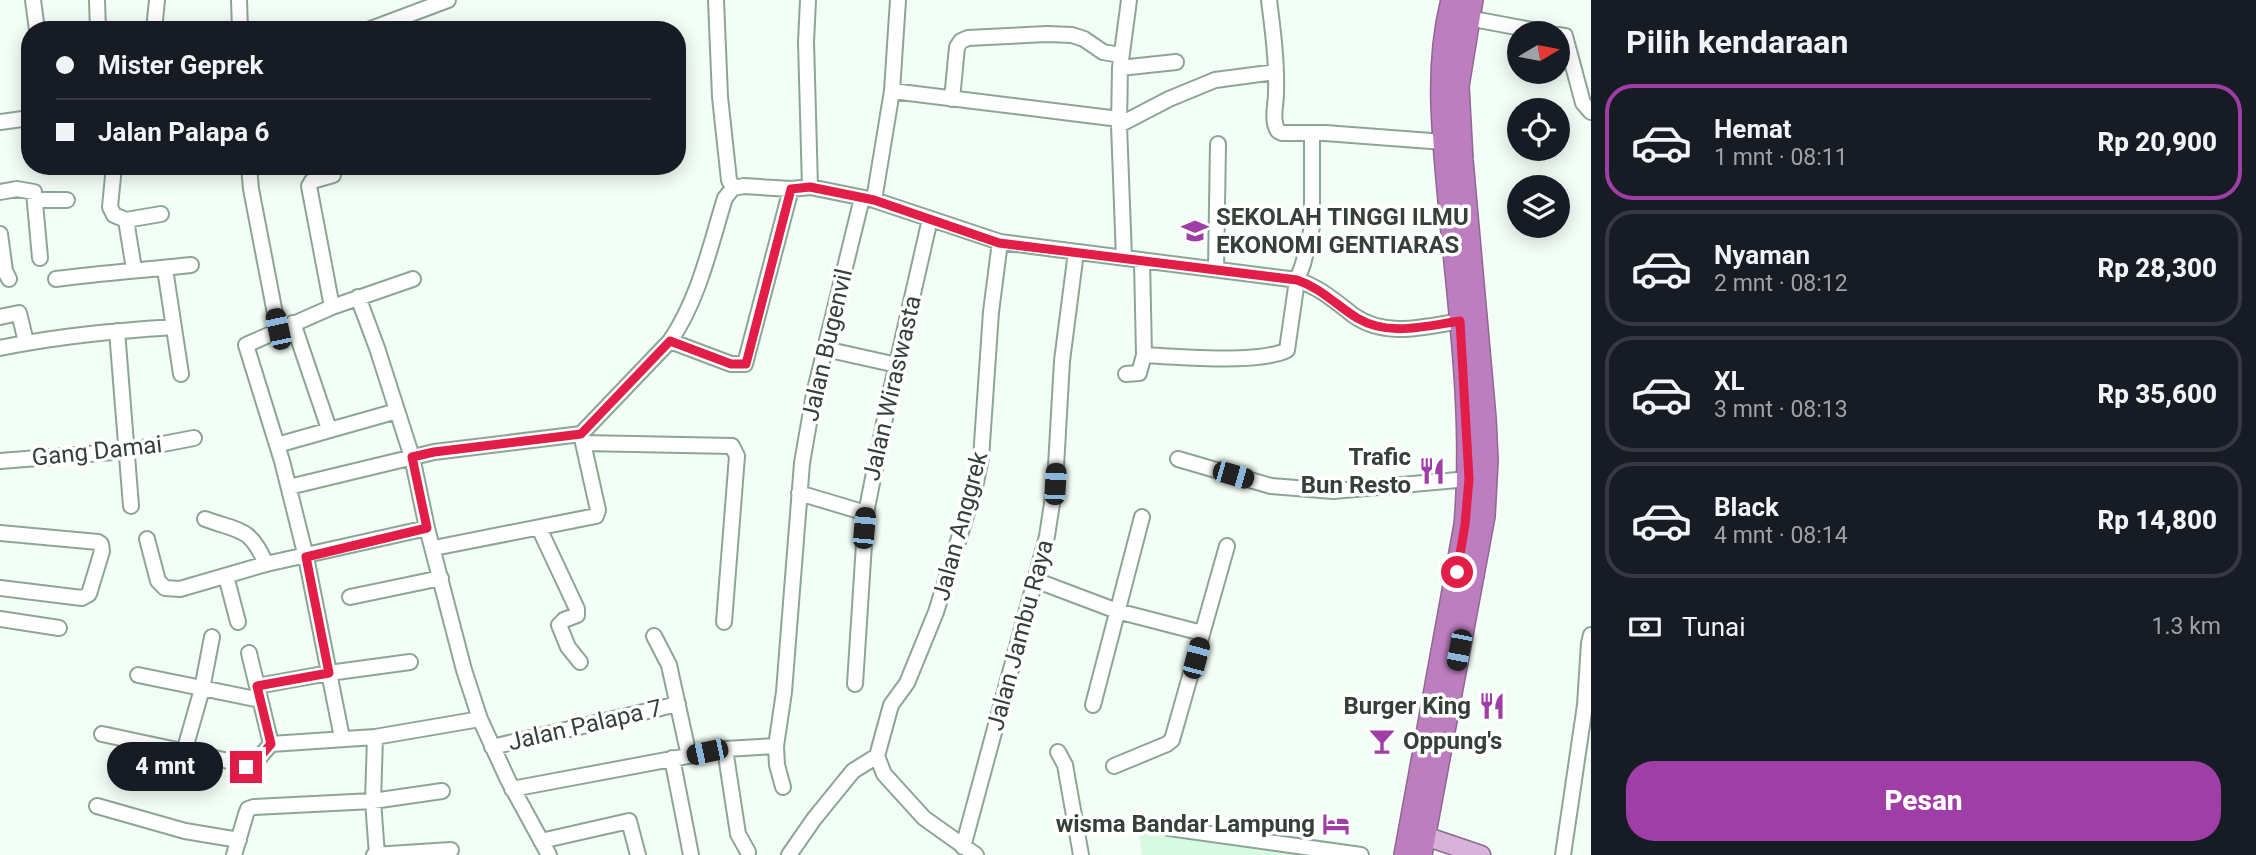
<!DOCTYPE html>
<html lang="id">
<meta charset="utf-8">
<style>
body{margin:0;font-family:Roboto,sans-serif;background:#242831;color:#f1f3f6;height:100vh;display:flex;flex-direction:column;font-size:26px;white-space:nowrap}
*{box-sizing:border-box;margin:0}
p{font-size:23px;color:#9ea1a6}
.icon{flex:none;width:38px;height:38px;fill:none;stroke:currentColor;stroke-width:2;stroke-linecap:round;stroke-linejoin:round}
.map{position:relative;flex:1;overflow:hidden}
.sheet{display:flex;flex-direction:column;background:#171b24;width:665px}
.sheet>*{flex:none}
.guide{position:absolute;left:21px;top:21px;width:665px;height:154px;border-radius:28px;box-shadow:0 4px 18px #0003;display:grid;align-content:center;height:154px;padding:0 35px;background:#171b24}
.needle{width:46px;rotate:80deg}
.buttons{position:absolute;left:1507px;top:21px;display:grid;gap:14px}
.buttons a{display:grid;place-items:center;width:63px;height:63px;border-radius:50%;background:#171b24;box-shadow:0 4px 18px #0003;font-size:35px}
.end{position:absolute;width:32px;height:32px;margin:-16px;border:9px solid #e11d48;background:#fff;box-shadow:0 0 0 4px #fff}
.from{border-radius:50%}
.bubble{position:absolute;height:49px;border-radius:24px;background:#171b24;box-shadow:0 4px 18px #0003;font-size:23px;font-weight:800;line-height:49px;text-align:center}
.car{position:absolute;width:21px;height:42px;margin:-21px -10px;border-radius:9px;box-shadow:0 0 5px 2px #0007;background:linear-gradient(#222 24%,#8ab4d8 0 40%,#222 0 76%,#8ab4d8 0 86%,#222 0)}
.guide b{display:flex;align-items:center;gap:24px;height:66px;font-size:26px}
.guide b+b{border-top:2px solid #363941}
.guide i{width:18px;height:18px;background:#f1f3f6}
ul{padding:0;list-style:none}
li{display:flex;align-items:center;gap:21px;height:116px;margin:0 14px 10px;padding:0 21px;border:4px solid #363941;border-radius:28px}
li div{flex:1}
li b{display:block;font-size:26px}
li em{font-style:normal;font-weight:800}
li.active{border-color:#9f3ea6}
li>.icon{width:63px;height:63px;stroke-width:1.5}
h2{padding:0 35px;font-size:32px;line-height:84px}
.pay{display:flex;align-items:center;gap:18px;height:77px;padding:0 35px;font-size:26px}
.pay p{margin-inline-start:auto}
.action{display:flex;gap:14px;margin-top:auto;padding:14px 35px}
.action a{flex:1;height:80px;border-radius:28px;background:#9f3ea6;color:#fff;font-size:28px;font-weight:800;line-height:80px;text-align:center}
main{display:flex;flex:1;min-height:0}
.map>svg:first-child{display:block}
</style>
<main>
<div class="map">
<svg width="1591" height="855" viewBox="0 0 1591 855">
<rect width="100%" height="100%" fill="#f3fef6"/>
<path fill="#d7fae3" d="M1138 829 1339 855H1142Z"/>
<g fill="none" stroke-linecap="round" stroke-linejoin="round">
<defs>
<path id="minor" d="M33 0 37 30
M97 0 98 30
M239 0 240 30
M716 0 720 97 729 180 733 188
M808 0 806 42 810 187
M1269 0C1273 31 1277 62 1276 93 1276 106 1271 120 1278 131L1282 133H1325L1444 142
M1468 18 1548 33
M154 30 157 0
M368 30 448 0
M1558 35 1565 36 1583 103 1591 112
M1120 68 1176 62
M892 91 1119 119
M952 99 957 47 961 41 968 38 1047 34 1072 35 1084 39 1103 52 1120 55
M0 122 30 118
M1119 125 1169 99 1215 80 1276 72
M114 166 110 207 114 215 126 220 161 214
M249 166 251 189 278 329
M0 192 17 189 34 192 40 258
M36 200H67
M874 200 892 91 898 0
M126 220 134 269
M0 234 5 271 9 279
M1124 258 1119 125 1120 68 1129 0
M165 269 181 374
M1216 269 1218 144
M56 279C101 273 146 270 191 265
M358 297 377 348 412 457 427 528 464 670 480 719 508 780 549 855
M332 307 309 186 312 181 333 175 335 166
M0 317 19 313 26 342
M293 323 329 429
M117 331 131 506
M670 341 731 364H745L791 189
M0 348C57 336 115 331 173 327
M825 349 897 365
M1144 355C1176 357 1260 364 1287 350L1297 280 1303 264 1312 227V133
M1126 374 1139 373 1144 355 1142 261
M583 443 732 446 737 456 724 622
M277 445 397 411
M1178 459 1271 486 1333 491 1469 479
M0 461 126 451 194 438
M289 487 434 452 581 434 670 341C699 299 710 246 725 198L733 188 744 186 791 189 810 187 874 200 1000 242 1297 280C1319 287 1335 301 1353 315 1385 338 1424 327 1460 321
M799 493 866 513
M205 519C241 532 250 527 266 564
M539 528 577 609V615L564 620 559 625 568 647 580 662
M0 533 98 542 101 544 102 551 89 594 82 598 0 588
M147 539 158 581 165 588 180 589 266 564 427 528
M434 548 596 516 598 510 581 434
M226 576 238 622
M1035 580 1117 611 1202 633
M350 597 441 578
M0 619 59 628
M654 636 669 665 689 756
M249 653 271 744
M138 675 260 700
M855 684 866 513 888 403 930 219
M257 686 329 673 410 662
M1093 705 1142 517
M102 734 252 766 271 744 375 737 480 719
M375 737 373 801 377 855
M342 738 306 557 282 461 246 345 332 307 413 279
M492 747 678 704
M725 749 738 834 748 852
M184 752 202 689 212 637
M1058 752 1065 765 1081 855
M672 758 691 855
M1114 766 1167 744 1172 740 1227 546
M783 787 777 765 776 746 784 692 802 463 814 394 862 198
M512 789 725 749 776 746
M97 806 185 831 239 840
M1169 828 1361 855
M541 841 629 821 638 855
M963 847 1047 536 1055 484 1062 361 1076 252
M234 855 246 814 248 809 254 807 373 801 442 791
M374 855 451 850
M789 855 814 819 853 771 877 756
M976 855 924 818 884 774 877 756 891 705 907 683 936 612 975 487 981 458 991 312 1000 242
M1563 855 1585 705 1589 643 1591 635"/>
<path id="major" d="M1425 836 1481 855"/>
<path id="highway" d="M1405 855 1465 525C1474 421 1460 315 1450 212 1444 141 1434 70 1452 0
M1421 855 1484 516 1487 461 1485 418 1462 160 1458 86 1472 0"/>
</defs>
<use href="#minor" stroke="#8ca695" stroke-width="18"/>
<use href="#major" stroke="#8d6890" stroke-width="21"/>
<use href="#highway" stroke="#8d6890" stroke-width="24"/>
<use href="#minor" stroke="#fff" stroke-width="14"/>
<use href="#major" stroke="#d7b2d9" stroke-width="18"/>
<use href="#highway" stroke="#bc7ebf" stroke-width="21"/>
</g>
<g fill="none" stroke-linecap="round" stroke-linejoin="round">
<path stroke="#e11d48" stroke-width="9" d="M246 767 252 766 271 744 257 686 329 673 306 557 427 528 412 457 434 452 581 434 670 341 731 364H746L791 189 810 187 874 200 999 243 1297 280C1321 288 1336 305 1357 318 1389 337 1426 326 1460 321L1469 479 1465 525 1457 572"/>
</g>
<defs>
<symbol id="university-bare" viewBox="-9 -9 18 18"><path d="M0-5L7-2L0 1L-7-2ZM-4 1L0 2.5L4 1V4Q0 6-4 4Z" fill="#9f3ea6" stroke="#fff" stroke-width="2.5" paint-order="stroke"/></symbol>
<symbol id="restaurant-bare" viewBox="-9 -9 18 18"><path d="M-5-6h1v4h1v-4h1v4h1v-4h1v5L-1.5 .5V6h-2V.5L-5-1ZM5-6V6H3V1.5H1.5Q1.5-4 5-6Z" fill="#9f3ea6" stroke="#fff" stroke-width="2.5" paint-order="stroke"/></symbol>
<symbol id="bar-bare" viewBox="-9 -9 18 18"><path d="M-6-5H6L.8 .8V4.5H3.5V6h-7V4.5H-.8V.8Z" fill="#9f3ea6" stroke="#fff" stroke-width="2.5" paint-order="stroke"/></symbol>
<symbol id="hotel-bare" viewBox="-9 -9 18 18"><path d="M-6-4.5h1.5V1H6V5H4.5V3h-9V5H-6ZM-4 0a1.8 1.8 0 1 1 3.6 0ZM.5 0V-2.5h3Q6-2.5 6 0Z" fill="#9f3ea6" stroke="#fff" stroke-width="2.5" paint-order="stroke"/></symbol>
</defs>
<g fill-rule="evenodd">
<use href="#university-bare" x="1176" y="212" width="38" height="38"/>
<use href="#restaurant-bare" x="1413" y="452" width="38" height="38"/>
<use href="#restaurant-bare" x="1473" y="687" width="38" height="38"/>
<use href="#bar-bare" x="1363" y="722" width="38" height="38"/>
<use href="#hotel-bare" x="1317" y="805" width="38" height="38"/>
</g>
<g text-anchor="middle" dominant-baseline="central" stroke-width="7" stroke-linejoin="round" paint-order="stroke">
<g font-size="24" font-weight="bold" fill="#354039" stroke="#fff" text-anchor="end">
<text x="1216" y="217" text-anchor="start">SEKOLAH TINGGI ILMU<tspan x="1216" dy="28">EKONOMI GENTIARAS</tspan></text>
<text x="1411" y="457">Trafic<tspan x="1411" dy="28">Bun Resto</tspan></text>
<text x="1471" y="706">Burger King</text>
<text x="1403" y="741" text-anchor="start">Oppung's</text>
<text x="1315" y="824">wisma Bandar Lampung</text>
</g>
<g font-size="24" fill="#354039" stroke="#fff">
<text transform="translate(827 345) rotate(-77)">Jalan Bugenvil</text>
<text transform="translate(892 388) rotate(-77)">Jalan Wiraswasta</text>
<text transform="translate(97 451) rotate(-6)">Gang Damai</text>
<text transform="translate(960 526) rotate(-75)">Jalan Anggrek</text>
<text transform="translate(1020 635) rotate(-75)">Jalan Jambu Raya</text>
<text transform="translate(585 725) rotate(-13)">Jalan Palapa 7</text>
</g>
</g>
</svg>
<div class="buttons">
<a><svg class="needle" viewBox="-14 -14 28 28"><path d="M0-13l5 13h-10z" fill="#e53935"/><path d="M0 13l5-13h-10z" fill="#9ea1a6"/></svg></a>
<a><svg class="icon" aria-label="locate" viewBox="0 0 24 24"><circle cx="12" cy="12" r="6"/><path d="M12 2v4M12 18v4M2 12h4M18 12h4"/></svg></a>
<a><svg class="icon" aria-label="layers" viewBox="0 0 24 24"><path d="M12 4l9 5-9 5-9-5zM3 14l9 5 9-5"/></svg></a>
</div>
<i class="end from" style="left:1457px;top:572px"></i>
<i class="end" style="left:246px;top:767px"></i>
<div class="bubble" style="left:107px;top:742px;width:116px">4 mnt</div>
<i class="car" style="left:278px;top:329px;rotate:348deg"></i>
<i class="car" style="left:1233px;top:475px;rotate:106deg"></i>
<i class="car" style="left:1055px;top:484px;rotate:3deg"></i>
<i class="car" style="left:864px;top:528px;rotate:5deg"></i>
<i class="car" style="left:1459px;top:650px;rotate:191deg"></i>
<i class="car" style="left:1196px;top:658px;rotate:15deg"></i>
<i class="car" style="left:707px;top:752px;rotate:258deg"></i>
<div class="guide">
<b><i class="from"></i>Mister Geprek</b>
<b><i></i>Jalan Palapa 6</b>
</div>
</div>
<section class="sheet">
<h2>Pilih kendaraan</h2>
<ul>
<li class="active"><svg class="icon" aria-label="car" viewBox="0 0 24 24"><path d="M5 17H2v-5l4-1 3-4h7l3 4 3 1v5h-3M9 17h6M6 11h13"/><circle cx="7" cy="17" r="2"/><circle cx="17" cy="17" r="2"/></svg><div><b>Hemat</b><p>1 mnt · 08:11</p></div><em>Rp 20,900</em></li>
<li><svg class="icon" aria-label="car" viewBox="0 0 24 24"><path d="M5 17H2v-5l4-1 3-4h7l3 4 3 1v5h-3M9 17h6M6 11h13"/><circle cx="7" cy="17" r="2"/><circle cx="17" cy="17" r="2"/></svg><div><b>Nyaman</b><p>2 mnt · 08:12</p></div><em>Rp 28,300</em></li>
<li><svg class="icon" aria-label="car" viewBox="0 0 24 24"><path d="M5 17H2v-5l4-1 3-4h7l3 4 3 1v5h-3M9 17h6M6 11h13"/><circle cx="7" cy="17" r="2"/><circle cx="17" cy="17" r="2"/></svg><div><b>XL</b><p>3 mnt · 08:13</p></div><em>Rp 35,600</em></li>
<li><svg class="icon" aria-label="car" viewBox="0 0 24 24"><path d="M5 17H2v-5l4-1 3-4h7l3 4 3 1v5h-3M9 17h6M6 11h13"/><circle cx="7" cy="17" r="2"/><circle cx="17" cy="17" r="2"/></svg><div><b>Black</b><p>4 mnt · 08:14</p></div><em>Rp 14,800</em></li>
</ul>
<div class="pay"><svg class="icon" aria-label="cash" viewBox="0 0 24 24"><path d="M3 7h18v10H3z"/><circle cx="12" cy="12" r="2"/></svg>Tunai<p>1.3 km</p></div>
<div class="action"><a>Pesan</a></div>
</section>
</main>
